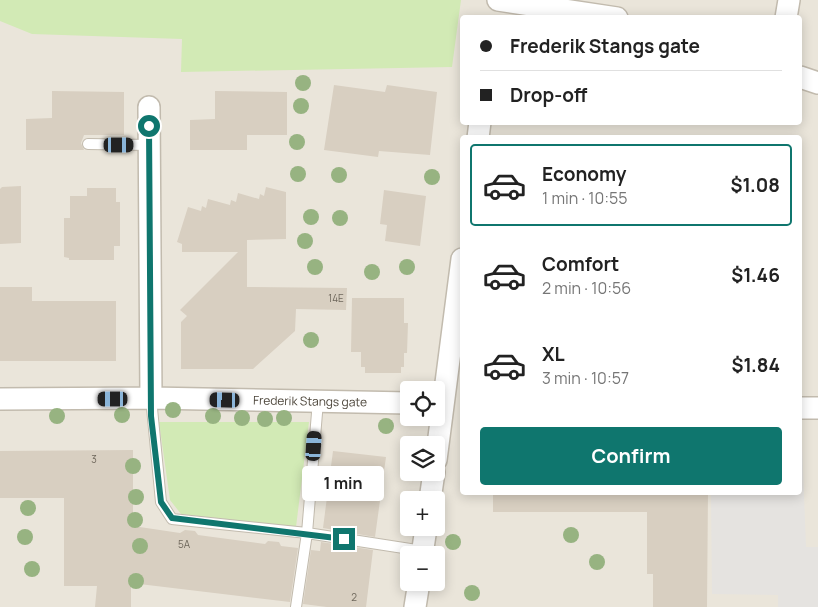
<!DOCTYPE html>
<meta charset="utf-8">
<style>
body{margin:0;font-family:Manrope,sans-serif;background:#f6f6f6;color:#222;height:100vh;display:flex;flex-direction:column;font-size:19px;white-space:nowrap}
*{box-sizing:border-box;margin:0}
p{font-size:16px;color:#767676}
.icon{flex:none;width:28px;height:28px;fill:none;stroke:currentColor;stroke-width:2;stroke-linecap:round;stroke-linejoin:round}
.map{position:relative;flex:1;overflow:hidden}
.sheet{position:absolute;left:460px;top:135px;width:342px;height:360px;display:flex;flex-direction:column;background:#fff;border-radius:5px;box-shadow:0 2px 12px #0003}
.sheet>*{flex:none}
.top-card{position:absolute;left:460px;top:15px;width:342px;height:110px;border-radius:5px;box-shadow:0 2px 12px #0003;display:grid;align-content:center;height:110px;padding:0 20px;background:#fff}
.buttons{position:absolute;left:400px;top:381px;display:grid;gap:10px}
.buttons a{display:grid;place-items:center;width:45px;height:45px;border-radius:5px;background:#fff;box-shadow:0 2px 12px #0003;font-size:25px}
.end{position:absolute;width:22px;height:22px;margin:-11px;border:6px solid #0f766e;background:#fff;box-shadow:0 0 0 2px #fff}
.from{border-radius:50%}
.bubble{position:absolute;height:35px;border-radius:5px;background:#fff;box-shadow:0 2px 12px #0003;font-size:16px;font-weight:700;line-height:35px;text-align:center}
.car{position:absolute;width:15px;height:30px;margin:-15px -8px;border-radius:6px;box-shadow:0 0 4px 1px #0007;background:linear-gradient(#222 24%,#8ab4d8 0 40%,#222 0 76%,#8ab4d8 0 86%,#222 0)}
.top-card b{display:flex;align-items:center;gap:18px;height:48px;font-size:19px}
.top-card b+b{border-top:1px solid #e0e0e0}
.top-card i{width:12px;height:12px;background:#222}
ul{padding:9px 0 0;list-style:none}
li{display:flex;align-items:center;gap:15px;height:82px;margin:0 10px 8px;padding:0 10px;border:2px solid transparent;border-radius:5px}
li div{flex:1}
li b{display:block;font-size:19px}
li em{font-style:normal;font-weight:700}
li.current{border-color:#0f766e}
li>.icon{width:45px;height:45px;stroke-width:1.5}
.cta{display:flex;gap:10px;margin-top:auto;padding:10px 20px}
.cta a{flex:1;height:58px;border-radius:5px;background:#0f766e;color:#fff;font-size:20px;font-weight:700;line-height:58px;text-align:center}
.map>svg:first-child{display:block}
</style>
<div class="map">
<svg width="818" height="607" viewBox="0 0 818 607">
<rect width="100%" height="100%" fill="#f6f3ec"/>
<path fill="#eae5da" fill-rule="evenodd" d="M0 0H818V607H0ZM462 18H800V122H462ZM462 138H800V492H462ZM409 390H436V418H409ZM409 445H436V472H409ZM409 500H436V528H409ZM409 555H436V582H409Z"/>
<path fill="#d2eab5" d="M0 0H461L452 67 181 72 182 39 32 34 0 21Z
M159 422H309L296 527 181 514 170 500Z"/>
<path fill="#e5e3e0" d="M800 443H802L806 547H818V607H778V595L712 594 711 493 800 492Z"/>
<path fill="#d8cfc1" d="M334 85 385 92 387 85 437 92 430 155 379 151 378 157 324 150Z
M52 91 124 92V135H84L81 143 84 150H26V119L52 118Z
M215 91 287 92V135H247V150H190V120L215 119Z
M21 186V243L0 244V189L2 187Z
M266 187 286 192V239L247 240V287L347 288 346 310 296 309 295 331 253 369H181V322L187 316 180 310 238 252H182V244L177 242 188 207 201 211 202 206 206 208 208 199 230 205 231 200 236 202 238 193 259 199 260 194 264 196Z
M87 188H116V202H120V246H114V260H69V258L64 257V218H70V196H87Z
M384 190 426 196 420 246 385 241 387 225 380 224Z
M0 287H32V301H116V361H0Z
M352 298H404V323H408L407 353H404V367H401V373H365V367H361V352H351Z
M133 450V526L180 533 185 530 195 531 198 535 265 544 268 541 279 542 281 546 298 548 290 602 131 583V607H95L97 586H64V498H0V451Z
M333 451 386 457 375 537 323 528Z
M493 492H708L707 607H653V574H647V512H493Z
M321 542 373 550 366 607H327L303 604 311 550 320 551Z"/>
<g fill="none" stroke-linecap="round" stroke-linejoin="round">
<defs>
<path id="lane" d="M88 144 149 145
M151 398 161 502 172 519 307 533 423 551
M296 607 307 533 318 401"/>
<path id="street" d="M498 0 617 18
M786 18 789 0
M800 77 818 83
M149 107 151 398
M478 138 480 122
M0 399 151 398 409 403
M800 408H818
M436 460 462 259
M430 500 434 472
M422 555 426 528
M415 607 419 582"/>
</defs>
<use href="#lane" stroke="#c2bbae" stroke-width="12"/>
<use href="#street" stroke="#c2bbae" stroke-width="24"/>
<use href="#lane" stroke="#fff" stroke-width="10"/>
<use href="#street" stroke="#fff" stroke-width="21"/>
</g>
<g fill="#97b381">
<circle cx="303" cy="83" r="8"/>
<circle cx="301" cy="106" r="8"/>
<circle cx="297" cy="142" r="8"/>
<circle cx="298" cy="174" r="8"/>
<circle cx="339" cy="175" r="8"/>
<circle cx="432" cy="177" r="8"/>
<circle cx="311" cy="217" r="8"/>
<circle cx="340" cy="218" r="8"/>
<circle cx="305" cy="241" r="8"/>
<circle cx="315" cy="267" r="8"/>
<circle cx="407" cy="267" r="8"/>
<circle cx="372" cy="272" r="8"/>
<circle cx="311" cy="340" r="8"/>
<circle cx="173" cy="410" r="8"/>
<circle cx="122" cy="415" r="8"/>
<circle cx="57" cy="416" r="8"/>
<circle cx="213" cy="416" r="8"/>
<circle cx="242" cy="418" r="8"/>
<circle cx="284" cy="418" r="8"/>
<circle cx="265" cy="419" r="8"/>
<circle cx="386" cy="426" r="8"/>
<circle cx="133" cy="466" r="8"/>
<circle cx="136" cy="497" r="8"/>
<circle cx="28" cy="508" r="8"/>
<circle cx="135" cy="520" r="8"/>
<circle cx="571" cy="535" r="8"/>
<circle cx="25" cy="537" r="8"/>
<circle cx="453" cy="542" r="8"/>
<circle cx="140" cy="546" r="8"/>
<circle cx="597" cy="562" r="8"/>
<circle cx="32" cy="569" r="8"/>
<circle cx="136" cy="581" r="8"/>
<circle cx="472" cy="593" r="8"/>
</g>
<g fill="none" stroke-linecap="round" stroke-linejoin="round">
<path stroke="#0f766e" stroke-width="6" d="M149 126 151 416 161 502 172 518 344 539"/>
</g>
<g text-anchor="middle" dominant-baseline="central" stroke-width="4.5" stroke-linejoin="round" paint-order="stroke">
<g font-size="10" fill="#6e675b">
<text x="336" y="298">14E</text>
<text x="94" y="459">3</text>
<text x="184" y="544">5A</text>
<text x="354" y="597">2</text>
</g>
<g font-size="12" fill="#4b4439" stroke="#fff">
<text transform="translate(310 401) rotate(1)">Frederik Stangs gate</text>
</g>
</g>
</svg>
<div class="buttons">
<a><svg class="icon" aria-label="locate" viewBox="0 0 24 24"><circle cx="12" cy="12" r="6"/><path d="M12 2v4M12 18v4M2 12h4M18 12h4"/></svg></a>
<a><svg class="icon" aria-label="layers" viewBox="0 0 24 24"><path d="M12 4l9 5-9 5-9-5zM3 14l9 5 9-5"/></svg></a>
<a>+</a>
<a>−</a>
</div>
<i class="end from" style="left:149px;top:126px"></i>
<i class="end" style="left:344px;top:539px"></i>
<div class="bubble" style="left:302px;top:466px;width:82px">1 min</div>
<i class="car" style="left:119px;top:145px;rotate:90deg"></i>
<i class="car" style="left:113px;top:399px;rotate:270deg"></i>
<i class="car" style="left:225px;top:400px;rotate:271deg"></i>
<i class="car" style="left:314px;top:446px;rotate:4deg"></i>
<div class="top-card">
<b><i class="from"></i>Frederik Stangs gate</b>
<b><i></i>Drop-off</b>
</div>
<section class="sheet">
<ul>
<li class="current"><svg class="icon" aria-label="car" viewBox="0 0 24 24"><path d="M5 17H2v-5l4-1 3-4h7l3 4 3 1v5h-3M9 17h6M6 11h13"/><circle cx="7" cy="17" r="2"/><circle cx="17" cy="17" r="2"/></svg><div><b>Economy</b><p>1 min · 10:55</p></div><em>$1.08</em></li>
<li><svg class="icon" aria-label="car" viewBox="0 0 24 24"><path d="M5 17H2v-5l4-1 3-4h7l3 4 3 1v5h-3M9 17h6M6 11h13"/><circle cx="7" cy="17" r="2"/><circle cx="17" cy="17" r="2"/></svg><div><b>Comfort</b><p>2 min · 10:56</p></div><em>$1.46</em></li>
<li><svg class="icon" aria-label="car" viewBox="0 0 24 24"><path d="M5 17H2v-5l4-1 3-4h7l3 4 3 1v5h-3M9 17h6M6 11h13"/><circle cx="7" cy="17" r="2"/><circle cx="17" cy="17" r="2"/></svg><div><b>XL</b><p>3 min · 10:57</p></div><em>$1.84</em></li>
</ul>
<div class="cta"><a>Confirm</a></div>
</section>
</div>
